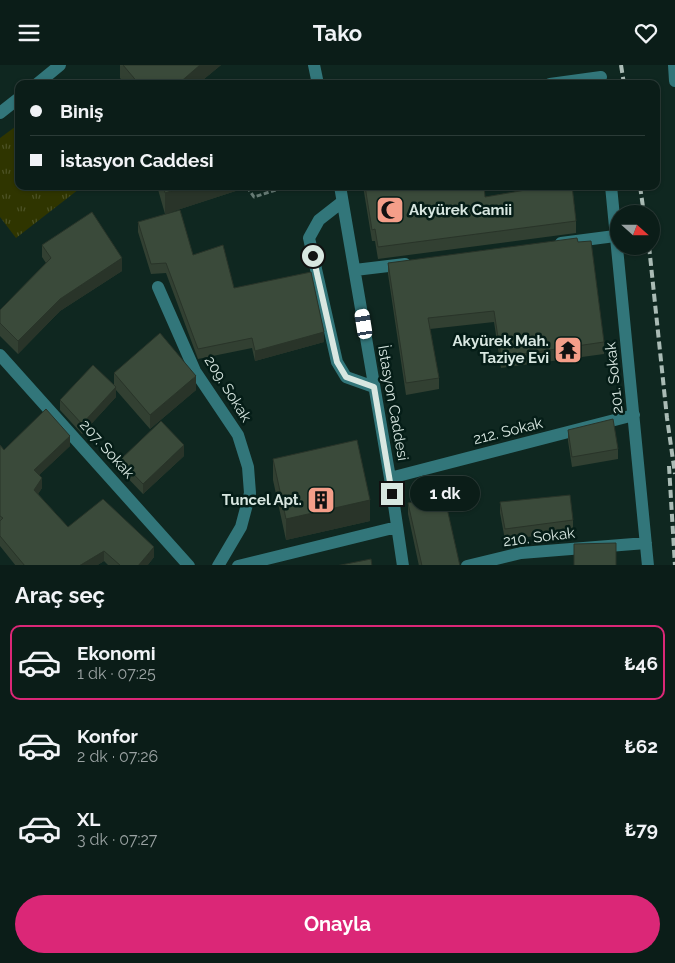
<!DOCTYPE html>
<html lang="tr">
<meta charset="utf-8">
<style>
body{margin:0;font-family:Raleway,sans-serif;background:#142621;color:#f1f3f6;height:100vh;display:flex;flex-direction:column;font-size:19px;white-space:nowrap}
*{box-sizing:border-box;margin:0}
p{font-size:16px;color:#9aa2a2}
.icon{flex:none;width:28px;height:28px;fill:none;stroke:currentColor;stroke-width:2;stroke-linecap:round;stroke-linejoin:round}
.map{position:relative;height:500px;overflow:hidden}
.panel{display:flex;flex-direction:column;background:#0b1d18;flex:1}
.panel>*{flex:none}
.hud{position:absolute;left:15px;top:15px;width:645px;height:110px;border-radius:10px;box-shadow:0 1px 4px #0004,0 0 0 1px #2b3b37;display:grid;align-content:center;height:110px;padding:0 15px;background:#0b1d18}
.needle{width:32px;rotate:111deg}
.tools{position:absolute;left:610px;top:140px;display:grid;gap:10px}
.tools a{display:grid;place-items:center;width:50px;height:50px;border-radius:50%;background:#0b1d18;box-shadow:0 1px 4px #0004,0 0 0 1px #2b3b37;font-size:25px}
.end{position:absolute;width:22px;height:22px;margin:-11px;border:6px solid #d8e7e1;background:#111;box-shadow:0 0 0 2px #111}
.from{border-radius:50%}
.bubble{position:absolute;height:35px;border-radius:18px;background:#0b1d18;box-shadow:0 1px 4px #0004,0 0 0 1px #2b3b37;font-size:16px;font-weight:700;line-height:35px;text-align:center}
.car{position:absolute;width:15px;height:30px;margin:-15px -8px;border-radius:6px;box-shadow:0 0 4px 1px #0007;background:linear-gradient(#fff 24%,#345 0 40%,#fff 0 76%,#345 0 86%,#fff 0)}
.hud b{display:flex;align-items:center;gap:18px;height:48px;font-size:19px}
.hud b+b{border-top:1px solid #2b3b37}
.hud i{width:12px;height:12px;background:#f1f3f6}
ul{padding:0;list-style:none}
li{display:flex;align-items:center;gap:15px;height:75px;margin:0 10px 8px;padding:0 5px;border:2px solid transparent;border-radius:10px}
li div{flex:1}
li b{display:block;font-size:19px}
li em{font-style:normal;font-weight:700}
li.on{border-color:#db2777}
li>.icon{width:45px;height:45px;stroke-width:1.5}
h2{padding:0 15px;font-size:22px;line-height:60px}
.button{display:flex;gap:10px;margin-top:auto;padding:10px 15px}
.button a{flex:1;height:58px;border-radius:30px;background:#db2777;color:#fff;font-size:20px;font-weight:700;line-height:58px;text-align:center}
header{display:flex;justify-content:space-between;align-items:center;height:65px;padding:0 15px;background:#0b1d18;font-size:22px;font-weight:700}
.map>svg:first-child{display:block}
</style>
<header><svg class="icon" aria-label="menu" viewBox="0 0 24 24"><path d="M4 6h16M4 12h16M4 18h16"/></svg>Tako<svg class="icon" aria-label="heart" viewBox="0 0 24 24"><path d="M12 20l-8-8c-3-5 5-10 8-4 3-6 11-1 8 4z"/></svg></header>
<div class="map">
<svg width="675" height="501" viewBox="0 0 675 501">
<defs>
<pattern id="grass-tufts" width="24" height="20" patternUnits="userSpaceOnUse" patternTransform="scale(1.25)"><rect width="24" height="20" fill="#2f3500"/><path d="M3 7l-1-3M5 7V3M7 7l1-3M15 17l-1-3M17 17v-4M19 17l1-3" fill="none" stroke="#4c5225"/></pattern>
</defs>
<rect width="100%" height="100%" fill="#0f2720"/>
<path fill="url(#grass-tufts)" d="M19 59V121H83L16 173 0 152V73Z"/>
<g fill="none" stroke-linecap="round" stroke-linejoin="round">
<path stroke="#677b75" stroke-width="3" stroke-dasharray="5 2.5" stroke-linecap="butt" d="M247 122 254 132 288 121"/>
<path stroke="#32767a" stroke-width="12" d="M314 0 318 19
M674 0 675 16
M37 19 60 0
M550 19 601 12
M0 48 19 33
M340 121 390 413 403 501
M611 121 648 501
M342 137 319 155 309 173 337 297 346 312 374 322
M561 178 615 171
M355 205 405 199
M158 222 195 306 238 370 248 402 250 428 241 462 218 501
M0 290 189 501
M390 413 634 350
M238 501 397 462
M467 501 521 488 646 478"/>
<path stroke="#aabbb5" stroke-width="4" stroke-dasharray="8 4" stroke-linecap="butt" d="M621 0 624 19
M640 121 644 149
M649 181 667 353 675 409
M669 401 675 501"/>
</g>
<path fill="#324032" d="M120 0H221L198 19H125L120 13Z
M157 121H251L165 149Z
M363 121H484L485 132 536 123V121H572L576 156V168L378 194 375 176H372Z
M138 157 193 190 234 223 324 277 255 296 252 283 198 294 166 208 151 209 138 167Z
M578 177 604 277V289L501 303 494 257 430 264 439 313V324L406 330 388 209V198Z
M42 180 122 206 60 246 18 289 0 271V245L46 198 42 192Z
M114 308 196 325 150 364 116 325V332L82 369 60 345V335L114 320Z
M568 365 618 384V394L572 402 568 376Z
M0 380 4 385 70 381 39 410 42 423 38 429 68 462 154 492 147 501H109L104 496 96 501H16L0 481Z
M184 391 143 429 120 405V395Z
M273 394 370 456 286 475 273 415Z
M500 437 573 455V466L505 475 500 448Z
M408 438 434 444 460 501H419L408 449Z"/>
<path fill="#293429" d="M200 0H221L198 19H178Z
M187 121H251L165 149V128Z
M122 193V206L60 246 18 289V276L60 234Z
M324 267V277L255 296V286Z
M196 311V325L150 364V350Z
M116 322V332L82 369V359Z
M70 371V381L34 415V405Z
M184 380V391L143 429V419Z
M42 413V423L34 435V425Z
M370 435V456L286 475V454Z
M154 482V492L147 501H138Z
M104 486V496L96 501H79Z"/>
<path fill="#3a4a3a" stroke="#293429" d="M123 0H200L178 19H139Z
M163 121H187L165 128Z
M365 121H484L485 132 537 123 536 121H572L576 156 378 182 375 164 372 165Z
M180 145 193 190 223 180 234 223 311 207 324 267 255 286 252 273 198 284 166 198 151 199 138 157Z
M92 147 122 193 60 234 18 276 0 258V245L51 193 42 180Z
M577 173 578 177 591 176 604 277 501 292 494 246 428 253 439 313 406 318 388 198Z
M160 268 196 311 150 350 114 308Z
M93 300 116 322 82 359 60 335Z
M46 344 70 371 34 405 42 413 34 425 68 462 103 434 154 482 138 501H121L104 486 79 501H25L0 471V456L3 453 0 451V380L4 385Z
M613 354 618 384 572 392 568 365Z
M161 356 184 380 143 419 120 395Z
M357 375 370 435 286 454 273 394Z
M570 430 573 455 505 464 500 437Z
M432 433 434 444 447 443 460 501H422L408 438Z
M616 478V501H574V479Z
M371 494 372 501H336Z"/>
<g fill="none" stroke-linecap="round" stroke-linejoin="round">
<path stroke="#d8e7e1" stroke-width="6" d="M313 191 337 297 346 312 374 322 392 429"/>
</g>
<defs>
<symbol id="mosque-square" viewBox="-11 -11 22 22"><rect x="-9" y="-9" width="18" height="18" rx="4" fill="#f49e89" stroke="#051d17"/><path d="M3.5-4.9A6 6 0 1 0 3.5 4.9A5 5 0 1 1 3.5-4.9Z" fill="#111"/></symbol>
<symbol id="temple-square" viewBox="-11 -11 22 22"><rect x="-9" y="-9" width="18" height="18" rx="4" fill="#f49e89" stroke="#051d17"/><path d="M0-6L5-2H3V0L6.5 2.5H4V6H1.5V3h-3V6H-4V2.5H-6.5L-3 0V-2H-5Z" fill="#111"/></symbol>
<symbol id="building-square" viewBox="-11 -11 22 22"><rect x="-9" y="-9" width="18" height="18" rx="4" fill="#f49e89" stroke="#051d17"/><path d="M-4-6H4V6H1V3H-1V6H-4ZM-2.5-4.3h1.7v1.8h-1.7ZM.8-4.3h1.7v1.8H.8ZM-2.5-1h1.7V.8h-1.7ZM.8-1h1.7V.8H.8Z" fill="#111"/></symbol>
</defs>
<g fill-rule="evenodd">
<use href="#mosque-square" x="374" y="129" width="32" height="32"/>
<use href="#temple-square" x="552" y="269" width="32" height="32"/>
<use href="#building-square" x="305" y="419" width="32" height="32"/>
</g>
<g text-anchor="middle" dominant-baseline="central" stroke-width="5" stroke-linejoin="round" paint-order="stroke">
<g font-size="15" font-weight="bold" fill="#d8e7e1" stroke="#051d17" text-anchor="end">
<text x="409" y="145" text-anchor="start">Akyürek Camii</text>
<text x="549" y="276">Akyürek Mah.<tspan x="549" dy="17">Taziye Evi</tspan></text>
<text x="302" y="435">Tuncel Apt.</text>
</g>
<g font-size="15" fill="#d8e7e1" stroke="#051d17">
<text transform="translate(614 313) rotate(-96)">201. Sokak</text>
<text transform="translate(228 324) rotate(58)">209. Sokak</text>
<text transform="translate(393 338) rotate(80)">İstasyon Caddesi</text>
<text transform="translate(508 366) rotate(-14)">212. Sokak</text>
<text transform="translate(107 384) rotate(48)">207. Sokak</text>
<text transform="translate(539 472) rotate(-7)">210. Sokak</text>
</g>
</g>
</svg>
<div class="tools">
<a><svg class="needle" viewBox="-14 -14 28 28"><path d="M0-13l5 13h-10z" fill="#e53935"/><path d="M0 13l5-13h-10z" fill="#9aa2a2"/></svg></a>
</div>
<i class="end from" style="left:313px;top:191px"></i>
<i class="end" style="left:392px;top:429px"></i>
<div class="bubble" style="left:410px;top:411px;width:70px">1 dk</div>
<i class="car" style="left:364px;top:259px;rotate:351deg"></i>
<div class="hud">
<b><i class="from"></i>Biniş</b>
<b><i></i>İstasyon Caddesi</b>
</div>
</div>
<section class="panel">
<h2>Araç seç</h2>
<ul>
<li class="on"><svg class="icon" aria-label="car" viewBox="0 0 24 24"><path d="M5 17H2v-5l4-1 3-4h7l3 4 3 1v5h-3M9 17h6M6 11h13"/><circle cx="7" cy="17" r="2"/><circle cx="17" cy="17" r="2"/></svg><div><b>Ekonomi</b><p>1 dk · 07:25</p></div><em>₺46</em></li>
<li><svg class="icon" aria-label="car" viewBox="0 0 24 24"><path d="M5 17H2v-5l4-1 3-4h7l3 4 3 1v5h-3M9 17h6M6 11h13"/><circle cx="7" cy="17" r="2"/><circle cx="17" cy="17" r="2"/></svg><div><b>Konfor</b><p>2 dk · 07:26</p></div><em>₺62</em></li>
<li><svg class="icon" aria-label="car" viewBox="0 0 24 24"><path d="M5 17H2v-5l4-1 3-4h7l3 4 3 1v5h-3M9 17h6M6 11h13"/><circle cx="7" cy="17" r="2"/><circle cx="17" cy="17" r="2"/></svg><div><b>XL</b><p>3 dk · 07:27</p></div><em>₺79</em></li>
</ul>
<div class="button"><a>Onayla</a></div>
</section>
